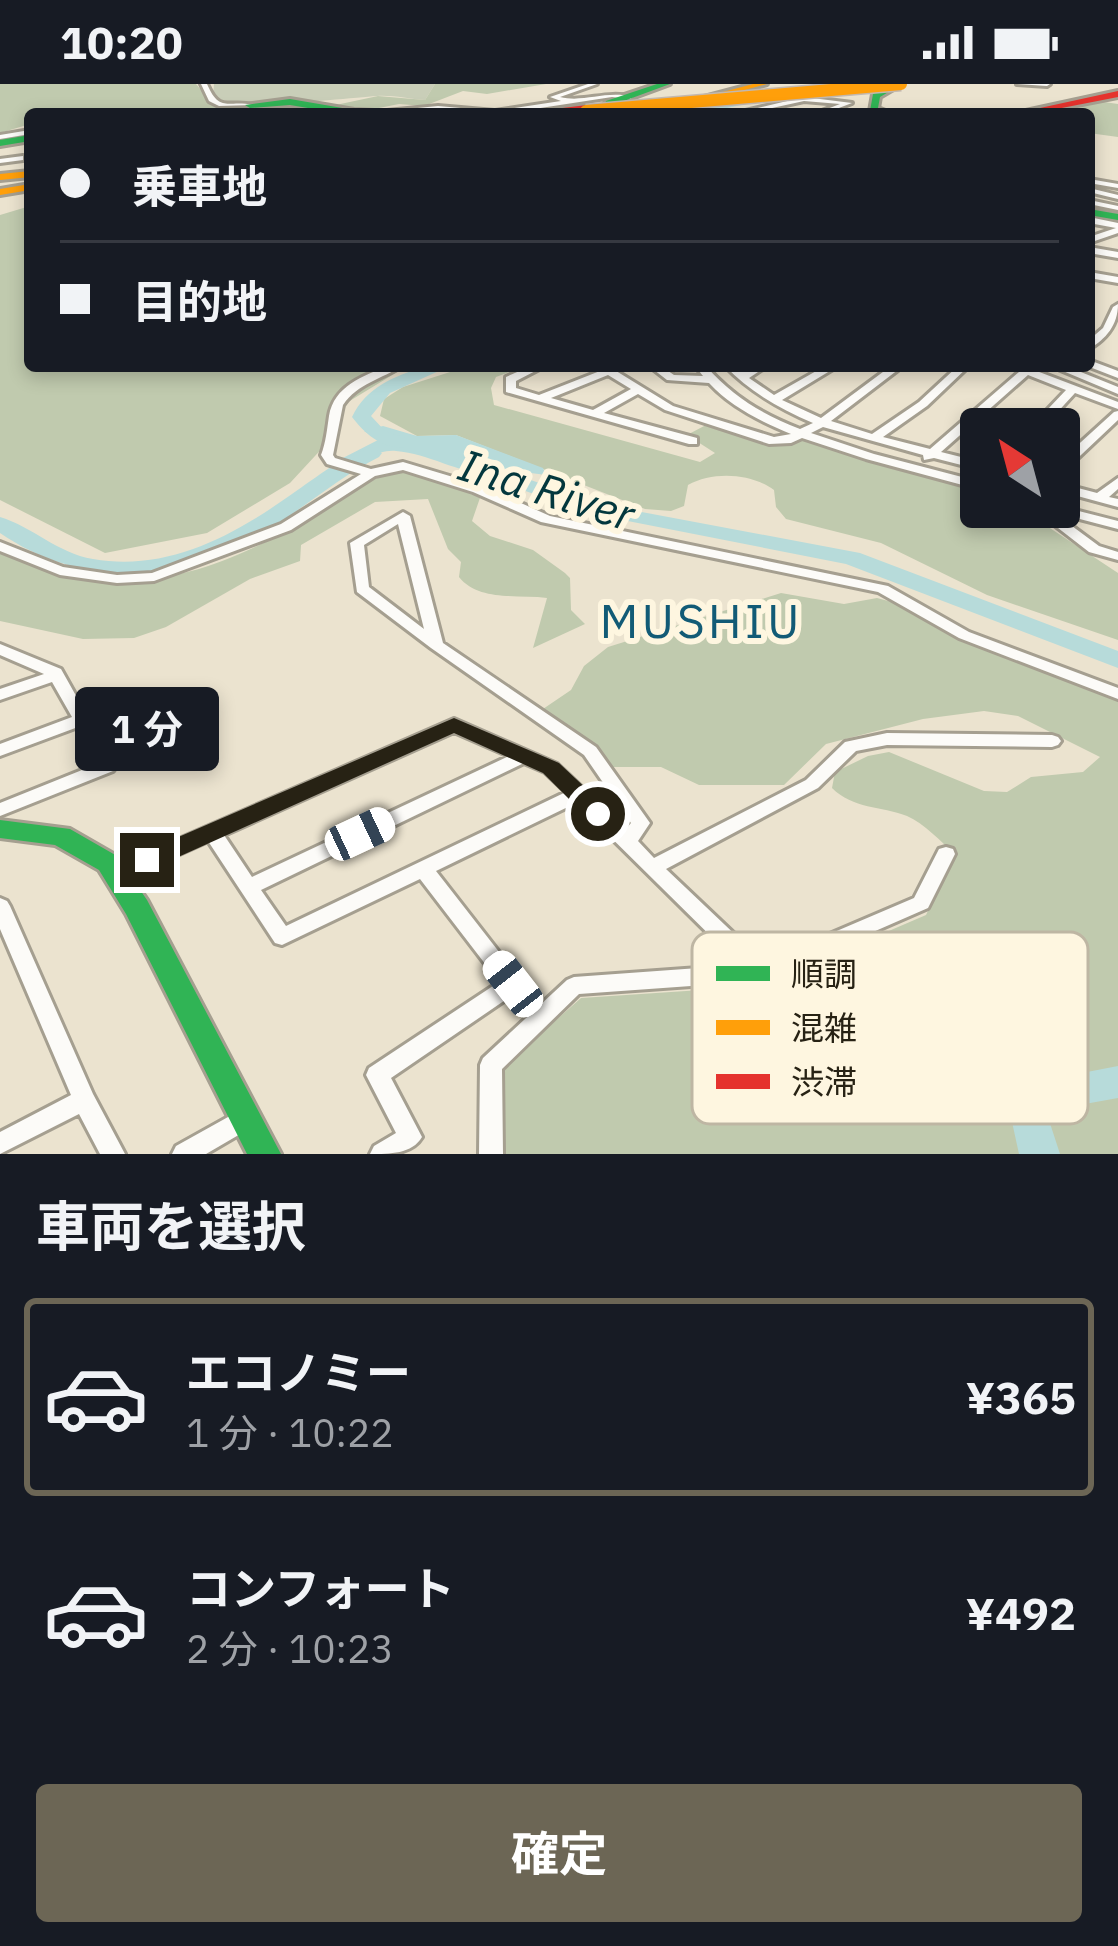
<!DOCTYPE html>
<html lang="ja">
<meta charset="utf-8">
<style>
body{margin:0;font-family:"IBM Plex Sans","Noto Sans JP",sans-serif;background:#20242c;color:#f1f3f6;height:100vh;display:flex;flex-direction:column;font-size:45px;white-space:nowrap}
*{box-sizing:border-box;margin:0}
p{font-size:39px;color:#9ea1a6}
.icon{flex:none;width:66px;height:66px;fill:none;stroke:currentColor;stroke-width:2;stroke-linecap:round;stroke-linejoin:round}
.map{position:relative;height:1070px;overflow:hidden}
.drawer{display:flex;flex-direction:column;background:#171b24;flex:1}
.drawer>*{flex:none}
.banner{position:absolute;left:24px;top:24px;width:1071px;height:264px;border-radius:12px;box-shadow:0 6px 18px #0003;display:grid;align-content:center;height:264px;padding:0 36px;background:#171b24}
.needle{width:78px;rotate:324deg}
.controls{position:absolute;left:960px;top:324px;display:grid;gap:24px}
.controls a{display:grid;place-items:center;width:120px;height:120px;border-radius:12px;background:#171b24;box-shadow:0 6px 18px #0003;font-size:60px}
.end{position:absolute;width:54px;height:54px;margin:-27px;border:15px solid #272214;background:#fff;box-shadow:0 0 0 6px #fff}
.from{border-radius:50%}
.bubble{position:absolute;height:84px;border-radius:12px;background:#171b24;box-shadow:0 6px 18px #0003;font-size:39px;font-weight:700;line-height:84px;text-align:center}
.car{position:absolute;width:36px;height:72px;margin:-36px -18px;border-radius:15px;box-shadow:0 0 9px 3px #0007;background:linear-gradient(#fff 24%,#345 0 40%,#fff 0 76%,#345 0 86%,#fff 0)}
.banner b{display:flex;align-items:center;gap:42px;height:114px;font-size:45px}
.banner b+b{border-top:3px solid #363941}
.banner i{width:30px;height:30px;background:#f1f3f6}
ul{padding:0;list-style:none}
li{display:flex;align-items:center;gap:36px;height:198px;margin:0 24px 18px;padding:0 12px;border:6px solid transparent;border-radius:12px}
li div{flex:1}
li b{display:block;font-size:45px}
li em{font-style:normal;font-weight:700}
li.selected{border-color:#6c6655}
li>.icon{width:108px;height:108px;stroke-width:1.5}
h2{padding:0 36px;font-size:54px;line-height:144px}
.cta{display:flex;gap:24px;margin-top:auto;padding:24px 36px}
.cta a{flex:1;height:138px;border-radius:12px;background:#6c6655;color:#fff;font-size:48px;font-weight:700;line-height:138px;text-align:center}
.status{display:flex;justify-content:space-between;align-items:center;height:84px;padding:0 60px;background:#171b24;direction:ltr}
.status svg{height:33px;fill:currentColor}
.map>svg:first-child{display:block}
</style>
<div class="status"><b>10:20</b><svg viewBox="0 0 49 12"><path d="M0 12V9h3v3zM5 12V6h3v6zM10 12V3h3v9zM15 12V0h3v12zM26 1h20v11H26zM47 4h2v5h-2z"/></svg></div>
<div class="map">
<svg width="1118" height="1070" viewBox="0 0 1118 1070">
<rect width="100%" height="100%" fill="#ebe3cf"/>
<path fill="#c9ceb8" d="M214 0H435L425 16C410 15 392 11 377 12 347 14 233 28 213 12Z"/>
<path fill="#c0caae" d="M0 0H196L215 22 267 21 317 30H30V40L0 49Z
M435 0H546L487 10 463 7 424 22 399 20 364 27 331 22 378 12 425 16Z
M1090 16 1118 20V53L1089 49V30H1027Z
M30 122V282H407L348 318 327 359 290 399 207 449 105 469 0 416V131Z
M469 282H526L496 293 491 304 494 321 700 378 715 369 687 351 706 341 772 361 806 355 981 407V423H1018L1118 489V556L987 511 881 459 786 435 776 423 774 406C751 389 713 387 688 401L684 422 671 427 645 425 456 351 417 352 380 332 384 315 403 303Z
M399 386 429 390 481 411 472 437 490 452 533 466 565 489 570 494 571 526 585 540 533 564 547 514C518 510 479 518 459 493L461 478 448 465 428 415 375 418 301 461 300 477 250 495 166 543 134 554 83 555 0 537V467C118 513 182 503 293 444 329 426 360 397 399 386Z
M781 509 844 520 877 514 907 522 955 551 1118 616V1070H504L503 983 581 914 761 902 926 831 955 770C941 758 924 739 907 732 881 722 853 725 832 704L835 688 868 672 889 668 984 707 1007 708 1031 693 1083 688 1100 673 1018 632 984 627 923 635 826 660 784 701H699L661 683H608L592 664 543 625 571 606 584 582 608 563Z"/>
<path fill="#b7dbda" d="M383 342 417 352 456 351 543 384 546 391 501 385 491 392C457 388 429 370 396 367 374 365 360 382 339 376L378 356 364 347Z"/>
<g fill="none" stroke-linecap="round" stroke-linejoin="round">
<path fill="#b7dbda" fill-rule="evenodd" d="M757 12 761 17 698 30H677Z
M425 282H450L390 309 371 332 385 347 408 355V363C383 366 366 351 352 333 367 302 394 293 425 282Z
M372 363 382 369 379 373C340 393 307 421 270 445 185 499 85 507 0 449V433C33 443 57 469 93 475 167 488 233 452 292 410 317 393 342 372 372 363Z
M462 372 599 420 860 469 1118 567V584L846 480 587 429 455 382 452 378Z
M1118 982V1014L1046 1027 1060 1070H1019L1009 1024 1020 1001Z"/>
<defs>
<path id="street" d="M201 0H207C220 30 228 15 253 21L219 22 209 17Z
M588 0H597L560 13C584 19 606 6 633 13L630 15 612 13 501 30 438 26 390 29 387 27 438 22 495 27 561 17 550 13Z
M1017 0H1050L1047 2Z
M804 13 852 19 823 30H814L840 20 804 17 745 30H733Z
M882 27 885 30H877Z
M30 46V50L0 55V51Z
M23 72V76L0 79V75Z
M1089 95 1118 100V104L1089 99Z
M1089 104 1118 111V115L1089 108Z
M1089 116 1118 122V126L1089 120Z
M1089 133 1118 139V149L1089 159V153L1116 144 1089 139Z
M1089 163 1118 168V174L1089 169Z
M1089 188 1118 193V199L1089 194Z
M1118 220C1118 241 1106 255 1089 265V256L1103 244 1113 223Z
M1089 276 1118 287V294L1087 282H1089Z
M388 282H402C382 295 358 299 343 321L333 371 335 374 371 385 403 378 483 402 550 432 888 502 969 548 1118 604V615L959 554 878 508 541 438 473 408 403 386 375 392 291 446 154 497 117 499 60 491 0 467V458L63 483 117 491 152 489 281 440 361 390 327 380 321 371C326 358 327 345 329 332 334 302 363 292 388 282Z
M531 282H545L516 297V304L539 311 600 287 595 282H608L673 322 774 353 791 350C762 338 731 323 709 299L667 296 649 282H661L674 291 703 292 695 282H706C733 313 762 330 800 345L813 339C778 324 749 307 725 282H736L743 288 754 282H767L749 294 774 311 825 282H838L782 316 821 334 891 282H903L831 337 872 350 919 318 958 282H969L927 322 883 353 930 365 1019 288 1009 282H1037L1034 286 1118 318V325L1075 309 1042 345H1029L1066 306 1028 291 941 368 981 378V386L934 374 924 376 923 371 823 343 811 349 874 370 981 398V406L866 375 802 354 791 359 769 360 665 326 638 310 604 329 697 354V360H689L506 308V293ZM608 291 631 305 593 326 551 314Z
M1051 282H1066L1118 303V310Z
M1118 327V336L1063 388 1059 389V378L1114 328Z
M1118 394V405L1109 413 1118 415V423L1059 407V399L1097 409Z
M1059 422 1118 437V445L1053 428 1099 462 1118 468V476L1089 468 1031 423Z
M403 428 410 432 443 559 596 663 650 739 638 757 654 774 806 696 845 658 887 649 1052 651 1058 653 1061 657 1058 661 1052 663 887 661 856 667 818 704 666 785 764 878 914 814 939 765 946 763 953 765 955 770 928 824 761 897 579 910 502 985 503 1070H479L480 981 483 974 567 896 574 893 740 881 576 719 436 787 524 900 520 906 391 994 422 1053C412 1070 390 1070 370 1070L374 1062 396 1049 366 991 369 984 499 898 420 795 282 861 275 859 208 757 122 796 115 798 108 796 105 791 108 786 454 635 557 680 626 745 631 739 584 671 431 564 357 508 350 459ZM398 440 424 545 369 503 364 461ZM454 648 509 672 252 793 224 751ZM524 679 545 688 566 708 286 842 261 806Z
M0 560 61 585 116 683 113 687 0 732V719L97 680 78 643 0 672V660L72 633 52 598 0 616V605L44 590 0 571Z
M0 814 7 817 10 822 93 1010 125 1070H100L79 1030 0 1070V1048L71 1011 0 845Z
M246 1023 254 1026 258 1034 254 1042 206 1070H172L176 1062Z"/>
<path id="fast" d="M657 0H670L613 21 612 25 617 30H606L602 26 606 17Z
M892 0H902L880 13 878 24 893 30 870 27 873 10Z
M290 15 354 26 436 30H344L290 21 250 24 245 21Z
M929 27 953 30H924Z
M30 51V57L0 62V56Z
M1089 125 1118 130V136L1089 131Z
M0 736 70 745 117 772 147 816 281 1070H247L126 830 99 786 55 761 0 754Z"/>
<path id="slow" d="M753 0H767L656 30H640Z
M30 87V93L0 96V90Z
M30 100V106L0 111V105Z"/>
<path id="jam" d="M1118 7V13L1031 30H1012Z
M587 21 590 26 533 30 538 27Z"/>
</defs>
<use href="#street" stroke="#a59f90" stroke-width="6"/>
<use href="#fast" stroke="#a59f90" stroke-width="6"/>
<use href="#slow" stroke="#a59f90" stroke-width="6"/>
<use href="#jam" stroke="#a59f90" stroke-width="6"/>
<use href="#street" fill="#fcfbf8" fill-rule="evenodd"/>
<use href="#fast" fill="#30b455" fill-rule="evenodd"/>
<use href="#slow" fill="#ff9f0a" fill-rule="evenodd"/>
<use href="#jam" fill="#e5322d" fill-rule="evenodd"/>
<defs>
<path id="slow-bridge" d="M586 27 901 0"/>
</defs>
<use href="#slow-bridge" stroke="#c3b8af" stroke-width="15" stroke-linecap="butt"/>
<use href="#slow-bridge" stroke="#ff9f0a" stroke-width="12"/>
</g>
<path fill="#272214" d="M454 634 559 679 607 724V736H590L543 689 454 649 156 783 147 786 135 776 139 770Z"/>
<g text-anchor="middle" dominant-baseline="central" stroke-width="12" stroke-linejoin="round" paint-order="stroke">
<g font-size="45" font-style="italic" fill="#03373d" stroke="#fef6e0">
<text transform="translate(547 405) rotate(17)">Ina River</text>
</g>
<g font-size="48" letter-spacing="3" fill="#125b76" stroke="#fef6e0">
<text x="701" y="536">MUSHIU</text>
</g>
</g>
<rect x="692" y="848" width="396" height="192" rx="18" fill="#fef6e0" stroke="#beb6a3" stroke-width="3"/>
<rect x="716" y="882" width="54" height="15" fill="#30b455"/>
<rect x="716" y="936" width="54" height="15" fill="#ff9f0a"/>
<rect x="716" y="990" width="54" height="15" fill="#e5322d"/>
<g font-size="33" fill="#272214">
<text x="791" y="902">順調</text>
<text x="791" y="956">混雑</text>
<text x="791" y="1010">渋滞</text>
</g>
</svg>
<div class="controls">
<a><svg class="needle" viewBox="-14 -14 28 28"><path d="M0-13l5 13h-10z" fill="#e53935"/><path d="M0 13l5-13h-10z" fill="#9ea1a6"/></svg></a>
</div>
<i class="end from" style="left:598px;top:730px"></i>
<i class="end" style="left:147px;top:776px"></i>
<div class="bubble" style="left:75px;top:603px;width:144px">1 分</div>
<i class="car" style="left:360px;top:750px;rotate:65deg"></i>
<i class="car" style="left:513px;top:900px;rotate:322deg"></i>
<div class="banner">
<b><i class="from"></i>乗車地</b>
<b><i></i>目的地</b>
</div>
</div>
<section class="drawer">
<h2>車両を選択</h2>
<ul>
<li class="selected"><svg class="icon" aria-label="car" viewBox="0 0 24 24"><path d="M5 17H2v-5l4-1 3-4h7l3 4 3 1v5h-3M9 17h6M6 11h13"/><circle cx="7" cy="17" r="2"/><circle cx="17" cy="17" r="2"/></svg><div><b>エコノミー</b><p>1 分 · 10:22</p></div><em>¥365</em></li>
<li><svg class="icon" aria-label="car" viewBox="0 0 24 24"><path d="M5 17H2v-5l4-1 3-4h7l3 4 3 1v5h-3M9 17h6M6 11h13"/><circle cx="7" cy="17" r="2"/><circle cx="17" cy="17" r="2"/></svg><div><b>コンフォート</b><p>2 分 · 10:23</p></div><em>¥492</em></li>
</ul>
<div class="cta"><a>確定</a></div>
</section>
